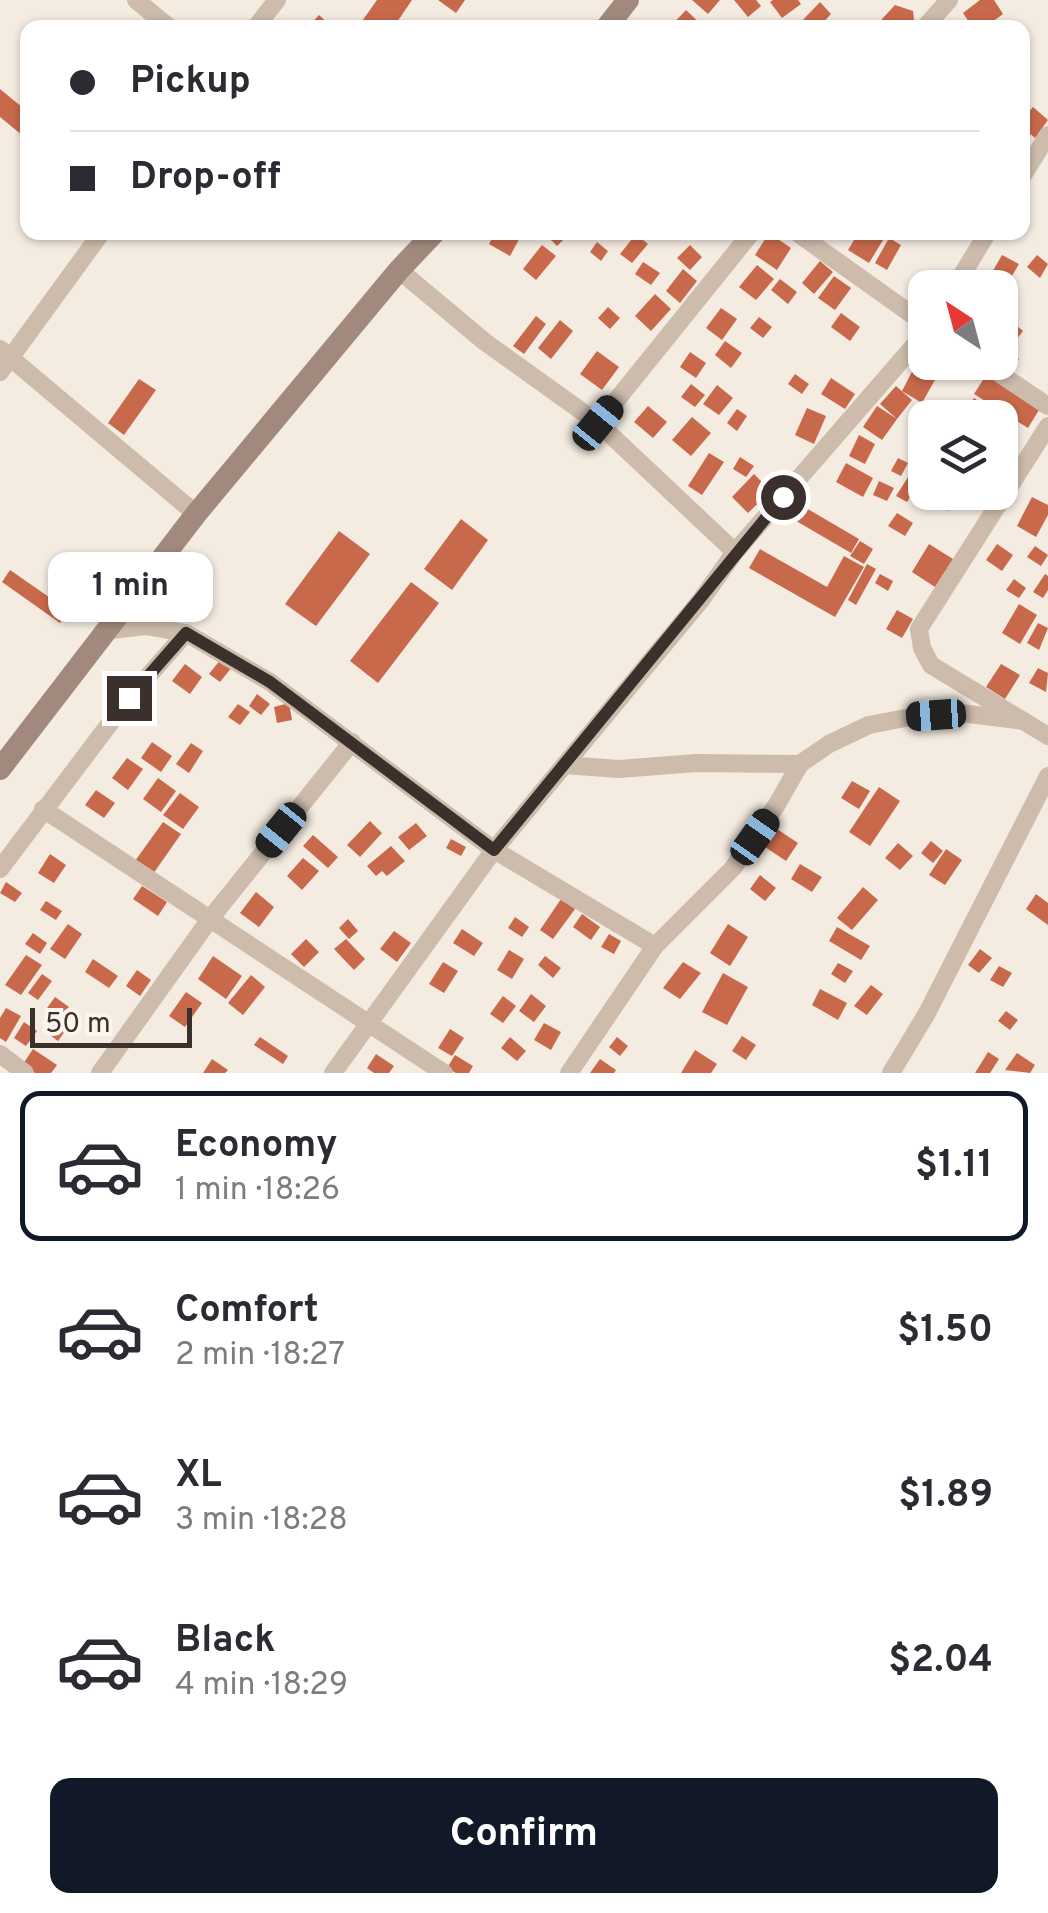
<!DOCTYPE html>
<meta charset="utf-8">
<style>
body{margin:0;font-family:Overpass,sans-serif;background:#f2f2f3;color:#2b2b33;height:100vh;display:flex;flex-direction:column;font-size:38px;white-space:nowrap}
*{box-sizing:border-box;margin:0}
p{font-size:32px;color:#7c7c81}
.icon{flex:none;width:55px;height:55px;fill:none;stroke:currentColor;stroke-width:2;stroke-linecap:round;stroke-linejoin:round}
.map{position:relative;height:1073px;overflow:hidden}
.panel{display:flex;flex-direction:column;background:#fff;flex:1}
.panel>*{flex:none}
.hud{position:absolute;left:20px;top:20px;width:1010px;height:220px;border-radius:20px;box-shadow:0 2px 8px #0004;display:grid;align-content:center;height:220px;padding:0 50px;background:#fff}
.needle{width:65px;rotate:324deg}
.fabs{position:absolute;left:908px;top:270px;display:grid;gap:20px}
.fabs a{display:grid;place-items:center;width:110px;height:110px;border-radius:20px;background:#fff;box-shadow:0 2px 8px #0004;font-size:50px}
.scale{position:absolute;left:30px;bottom:25px;width:162px;box-sizing:border-box;padding-left:10px;border:5px solid #3b302b;border-top:0;font-size:28px;line-height:35px;white-space:nowrap;color:#3b302b;-webkit-text-stroke:8px #fbf5ee;paint-order:stroke}
.end{position:absolute;width:45px;height:45px;margin:-22px;border:12px solid #3b302b;background:#fff;box-shadow:0 0 0 5px #fff}
.from{border-radius:50%}
.bubble{position:absolute;height:70px;border-radius:20px;background:#fff;box-shadow:0 2px 8px #0004;font-size:32px;font-weight:700;line-height:70px;text-align:center}
.car{position:absolute;width:30px;height:60px;margin:-30px -15px;border-radius:12px;box-shadow:0 0 8px 2px #0007;background:linear-gradient(#222 24%,#8ab4d8 0 40%,#222 0 76%,#8ab4d8 0 86%,#222 0)}
.hud b{display:flex;align-items:center;gap:35px;height:95px;font-size:38px}
.hud b+b{border-top:2px solid #e1e1e2}
.hud i{width:25px;height:25px;background:#2b2b33}
ul{padding:18px 0 0;list-style:none}
li{display:flex;align-items:center;gap:30px;height:150px;margin:0 20px 15px;padding:0 30px;border:5px solid transparent;border-radius:20px}
li div{flex:1}
li b{display:block;font-size:38px}
li em{font-style:normal;font-weight:700}
li.active{border-color:#111827}
li>.icon{width:90px;height:90px;stroke-width:1.5}
.button{display:flex;gap:20px;margin-top:auto;padding:20px 50px}
.button a{flex:1;height:115px;border-radius:20px;background:#111827;color:#fff;font-size:40px;font-weight:700;line-height:115px;text-align:center}
.map>svg:first-child{display:block}
</style>
<div class="map">
<svg width="1048" height="1073" viewBox="0 0 1048 1073">
<rect width="100%" height="100%" fill="#f4ebe1"/>
<path fill="#c8694b" d="M377 0H412L393 28H365L360 24Z
M438 0H465L456 13Z
M692 0H720L708 14Z
M734 0H756L761 6 748 17Z
M773 0H798L801 4 782 18 770 2Z
M980 0H994L1003 14 984 28H973L963 13Z
M820 2 831 14 818 28H805L800 23Z
M895 5 913 11 914 20 908 28 881 26 882 19Z
M686 10 705 28H669Z
M319 15 333 28H307Z
M0 89 28 112V140L0 117Z
M1033 107 1048 120 1035 138 1022 127V119Z
M495 232H523L510 256 489 244Z
M543 232H571L557 246Z
M859 232H888L869 263 848 250Z
M769 233 791 248 777 270 755 255Z
M636 234 648 244 632 263 620 254Z
M889 238 901 245 887 270 875 263Z
M597 242 608 251 601 261 590 252Z
M542 245 556 256 536 280 523 269Z
M690 245 702 257 690 270 677 258Z
M1002 255 1019 264 1006 286 990 276Z
M1037 255 1048 264 1040 278 1027 267Z
M820 261 833 272 814 294 802 283Z
M643 262 660 273 651 285 635 274Z
M757 265 774 279 756 300 739 287Z
M683 269 697 281 680 303 666 291Z
M834 276 851 288 835 310 818 298Z
M780 279 797 292 788 304 771 290Z
M655 294 671 309 651 331 635 316Z
M608 307 620 318 610 329 598 318Z
M721 308 737 319 722 340 706 328Z
M841 313 860 327 850 341 831 327Z
M536 316 546 324 524 354 513 346Z
M759 317 772 327 763 338 750 328Z
M560 320 573 331 551 359 538 348Z
M1012 322 1023 331 1013 344 1002 336Z
M725 341 742 353 731 368 715 355Z
M1003 349 1019 359 1014 367 1000 358Z
M597 351 619 367 602 390 580 374Z
M690 352 706 363 696 378 680 367Z
M915 366 936 378 922 403 902 391Z
M795 374 809 384 802 394 788 384Z
M986 375 1039 410 1028 428 974 394Z
M831 378 855 394 845 409 821 394Z
M139 379 156 390 124 435 108 423Z
M691 384 705 395 695 407 681 397Z
M717 385 733 398 719 415 703 404Z
M896 386 912 400 897 419 880 404Z
M974 398 987 407 980 418H960Z
M648 406 667 422 653 438 634 422Z
M877 406 897 419 882 440 863 427Z
M807 408 826 416 814 444 795 435Z
M737 409 747 416 737 431 727 423Z
M692 417 711 433 691 456 672 440Z
M859 435 875 444 865 464 849 456Z
M709 453 724 462 702 495 688 486Z
M740 457 754 466 746 477 733 469Z
M898 458 908 463 901 476 891 471Z
M846 463 873 478 863 497 836 482Z
M754 474 771 491 748 513 732 497Z
M910 474 920 480 907 502 896 496Z
M879 481 894 488 887 501 873 495Z
M925 484V492H962L948 511 920 490Z
M1032 497 1048 505V515L1036 537 1017 526Z
M794 501 859 539 851 553 786 515Z
M897 513 913 523 905 536 888 526Z
M461 519 488 540 452 590 424 569Z
M339 531 370 554 316 626 285 604Z
M860 541 873 549 864 564 850 556Z
M929 544 953 559 935 587 912 572Z
M997 544 1013 555 1002 571 986 560Z
M1035 546 1048 555 1041 566 1027 557Z
M760 549 827 587 844 556 864 567 835 617 749 568Z
M867 564 876 569 856 605 848 600Z
M10 570 69 611 60 623 2 582Z
M880 574 893 581 888 591 875 583Z
M1045 574 1048 576V590L1043 598 1033 592Z
M1014 579 1026 588 1019 598 1006 590Z
M411 582 439 603 378 683 350 661Z
M1019 604 1037 615 1020 644 1002 633Z
M897 610 913 619 902 638 886 629Z
M1038 623 1048 628 1039 650 1027 643Z
M221 659 232 667 220 682 209 674Z
M185 664 202 677 190 694 172 681Z
M1001 664 1020 675 1005 699 986 687Z
M1038 668 1048 673 1046 692 1029 683Z
M257 694 270 704 261 715 249 706Z
M289 703 292 720 277 723 274 707Z
M238 704 250 712 240 725 228 717Z
M152 742 172 756 161 772 141 758Z
M191 743 203 751 189 773 176 764Z
M127 758 143 769 128 790 112 778Z
M158 778 176 791 161 812 143 799Z
M852 781 870 791 859 809 841 798Z
M879 787 900 801 870 846 849 832Z
M96 790 115 803 104 818 85 805Z
M180 793 199 807 183 829 163 815Z
M370 821 382 833 360 857 347 845Z
M163 822 181 834 153 874 135 861Z
M416 823 427 836 409 850 398 837Z
M777 829 798 843 786 861 765 847Z
M313 835 338 857 328 868 303 846Z
M451 839 466 847 461 856 446 848Z
M931 841 943 851 933 863 921 853Z
M898 843 913 856 900 870 885 858Z
M391 846 405 861 387 876 382 871 376 876 367 866Z
M946 849 962 860 945 885 929 875Z
M50 854 66 865 54 883 38 873Z
M303 858 319 871 302 890 287 876Z
M800 864 822 877 812 892 791 879Z
M760 875 776 888 765 901 750 889Z
M6 882 22 893 15 902 0 893Z
M142 886 167 902 158 916 133 899Z
M863 887 878 900 852 930 837 918Z
M256 892 274 907 259 927 240 913Z
M1036 894 1048 903V925L1026 909Z
M561 899 575 909 553 939 540 930Z
M46 901 62 911 56 920 40 910Z
M582 914 600 927 591 940 573 927Z
M515 917 529 927 522 937 508 928Z
M348 919 358 931 349 939 339 928Z
M68 924 82 934 65 959 50 949Z
M728 924 748 937 730 966 710 953Z
M837 927 870 946 861 960 829 941Z
M462 929 483 943 474 956 453 943Z
M394 931 411 943 397 962 380 949Z
M33 933 47 943 40 954 25 944Z
M609 934 621 941 614 954 601 947Z
M306 939 319 952 304 967 291 954Z
M346 939 365 959 354 970 334 949Z
M980 949 992 958 979 973 968 965Z
M509 950 524 959 512 979 497 970Z
M26 955 42 965 21 995 5 985Z
M213 956 242 976 226 999 198 979Z
M545 956 561 968 553 978 538 965Z
M93 959 118 976 109 988 85 972Z
M443 962 458 971 444 993 429 984Z
M683 962 701 973 680 999 663 988Z
M838 963 853 971 845 983 831 974Z
M999 966 1012 973 1003 987 990 980Z
M137 970 151 980 140 996 126 986Z
M723 973 748 987 727 1025 702 1012Z
M42 974 52 981 38 1000 28 993Z
M251 975 265 987 243 1015 228 1003Z
M871 985 883 994 867 1015 854 1006Z
M820 989 847 1003 838 1020 812 1005Z
M186 992 202 1003 185 1027 169 1016Z
M531 994 546 1006 534 1022 519 1011Z
M503 996 516 1006 503 1023 490 1014Z
M55 997 69 1007 60 1018 47 1008Z
M6 1008 21 1016 6 1042 0 1038V1018Z
M1006 1011 1018 1020 1010 1030 998 1021Z
M50 1020 65 1031 58 1041 43 1030Z
M24 1022 37 1031 26 1046 14 1038Z
M544 1023 561 1032 551 1050 534 1040Z
M450 1029 464 1038 452 1056 438 1048Z
M742 1036 756 1045 746 1060 732 1051Z
M260 1037 288 1056 283 1064 254 1045Z
M510 1037 526 1051 517 1061 501 1048Z
M617 1037 628 1046 620 1056 609 1047Z
M33 1049 57 1065 51 1073H35L23 1064Z
M695 1050 717 1064 711 1073H681Z
M988 1052 999 1059 990 1073H975Z
M1017 1053 1035 1065 1030 1073 1005 1070Z
M376 1054 394 1066 389 1073H374L367 1068Z
M455 1055 473 1066 469 1073H456L447 1068Z
M212 1059 228 1070 225 1073H203Z
M600 1059 616 1070 614 1073H590Z"/>
<g fill="none" stroke-linecap="round" stroke-linejoin="round">
<path stroke="#cdbbac" stroke-width="18" d="M136 0 170 28
M255 28 277 0
M924 28 949 0
M1022 177 1048 135
M796 232 925 324
M399 270 485 342 598 423 735 552
M954 288 988 232
M0 349 196 514
M982 362 1048 406
M0 372 102 232
M598 423 752 232
M1048 426 919 629 922 648 931 665 1048 736
M103 631 145 626 186 633 270 682 494 850 655 946 733 868 776 806 800 764
M564 765 619 769 696 763 800 764 829 744 869 725 911 717 961 713 1024 721
M43 809 444 1073
M0 869 129 698 186 633
M0 1054 25 1073
M100 1073 210 919 352 742
M333 1073 494 850 701 600 735 552 925 333
M569 1073 655 946
M891 1073 927 1013 1048 776"/>
<path stroke="#a18a7d" stroke-width="22" d="M606 28 628 0
M0 769 196 514 399 270 435 232"/>
</g>
<g fill="none" stroke-linecap="round" stroke-linejoin="round">
<path stroke="#3b302b" stroke-width="12" d="M129 698 186 633 270 682 494 850 783 497"/>
</g>
</svg>
<div class="fabs">
<a><svg class="needle" viewBox="-14 -14 28 28"><path d="M0-13l5 13h-10z" fill="#e53935"/><path d="M0 13l5-13h-10z" fill="#7c7c81"/></svg></a>
<a><svg class="icon" aria-label="layers" viewBox="0 0 24 24"><path d="M12 4l9 5-9 5-9-5zM3 14l9 5 9-5"/></svg></a>
</div>
<div class="scale">50 m</div>
<i class="end from" style="left:783px;top:497px"></i>
<i class="end" style="left:129px;top:698px"></i>
<div class="bubble" style="left:48px;top:552px;width:165px">1 min</div>
<i class="car" style="left:598px;top:423px;rotate:39deg"></i>
<i class="car" style="left:936px;top:715px;rotate:266deg"></i>
<i class="car" style="left:281px;top:830px;rotate:219deg"></i>
<i class="car" style="left:755px;top:837px;rotate:35deg"></i>
<div class="hud">
<b><i class="from"></i>Pickup</b>
<b><i></i>Drop-off</b>
</div>
</div>
<section class="panel">
<ul>
<li class="active"><svg class="icon" aria-label="car" viewBox="0 0 24 24"><path d="M5 17H2v-5l4-1 3-4h7l3 4 3 1v5h-3M9 17h6M6 11h13"/><circle cx="7" cy="17" r="2"/><circle cx="17" cy="17" r="2"/></svg><div><b>Economy</b><p>1 min · 18:26</p></div><em>$1.11</em></li>
<li><svg class="icon" aria-label="car" viewBox="0 0 24 24"><path d="M5 17H2v-5l4-1 3-4h7l3 4 3 1v5h-3M9 17h6M6 11h13"/><circle cx="7" cy="17" r="2"/><circle cx="17" cy="17" r="2"/></svg><div><b>Comfort</b><p>2 min · 18:27</p></div><em>$1.50</em></li>
<li><svg class="icon" aria-label="car" viewBox="0 0 24 24"><path d="M5 17H2v-5l4-1 3-4h7l3 4 3 1v5h-3M9 17h6M6 11h13"/><circle cx="7" cy="17" r="2"/><circle cx="17" cy="17" r="2"/></svg><div><b>XL</b><p>3 min · 18:28</p></div><em>$1.89</em></li>
<li><svg class="icon" aria-label="car" viewBox="0 0 24 24"><path d="M5 17H2v-5l4-1 3-4h7l3 4 3 1v5h-3M9 17h6M6 11h13"/><circle cx="7" cy="17" r="2"/><circle cx="17" cy="17" r="2"/></svg><div><b>Black</b><p>4 min · 18:29</p></div><em>$2.04</em></li>
</ul>
<div class="button"><a>Confirm</a></div>
</section>
